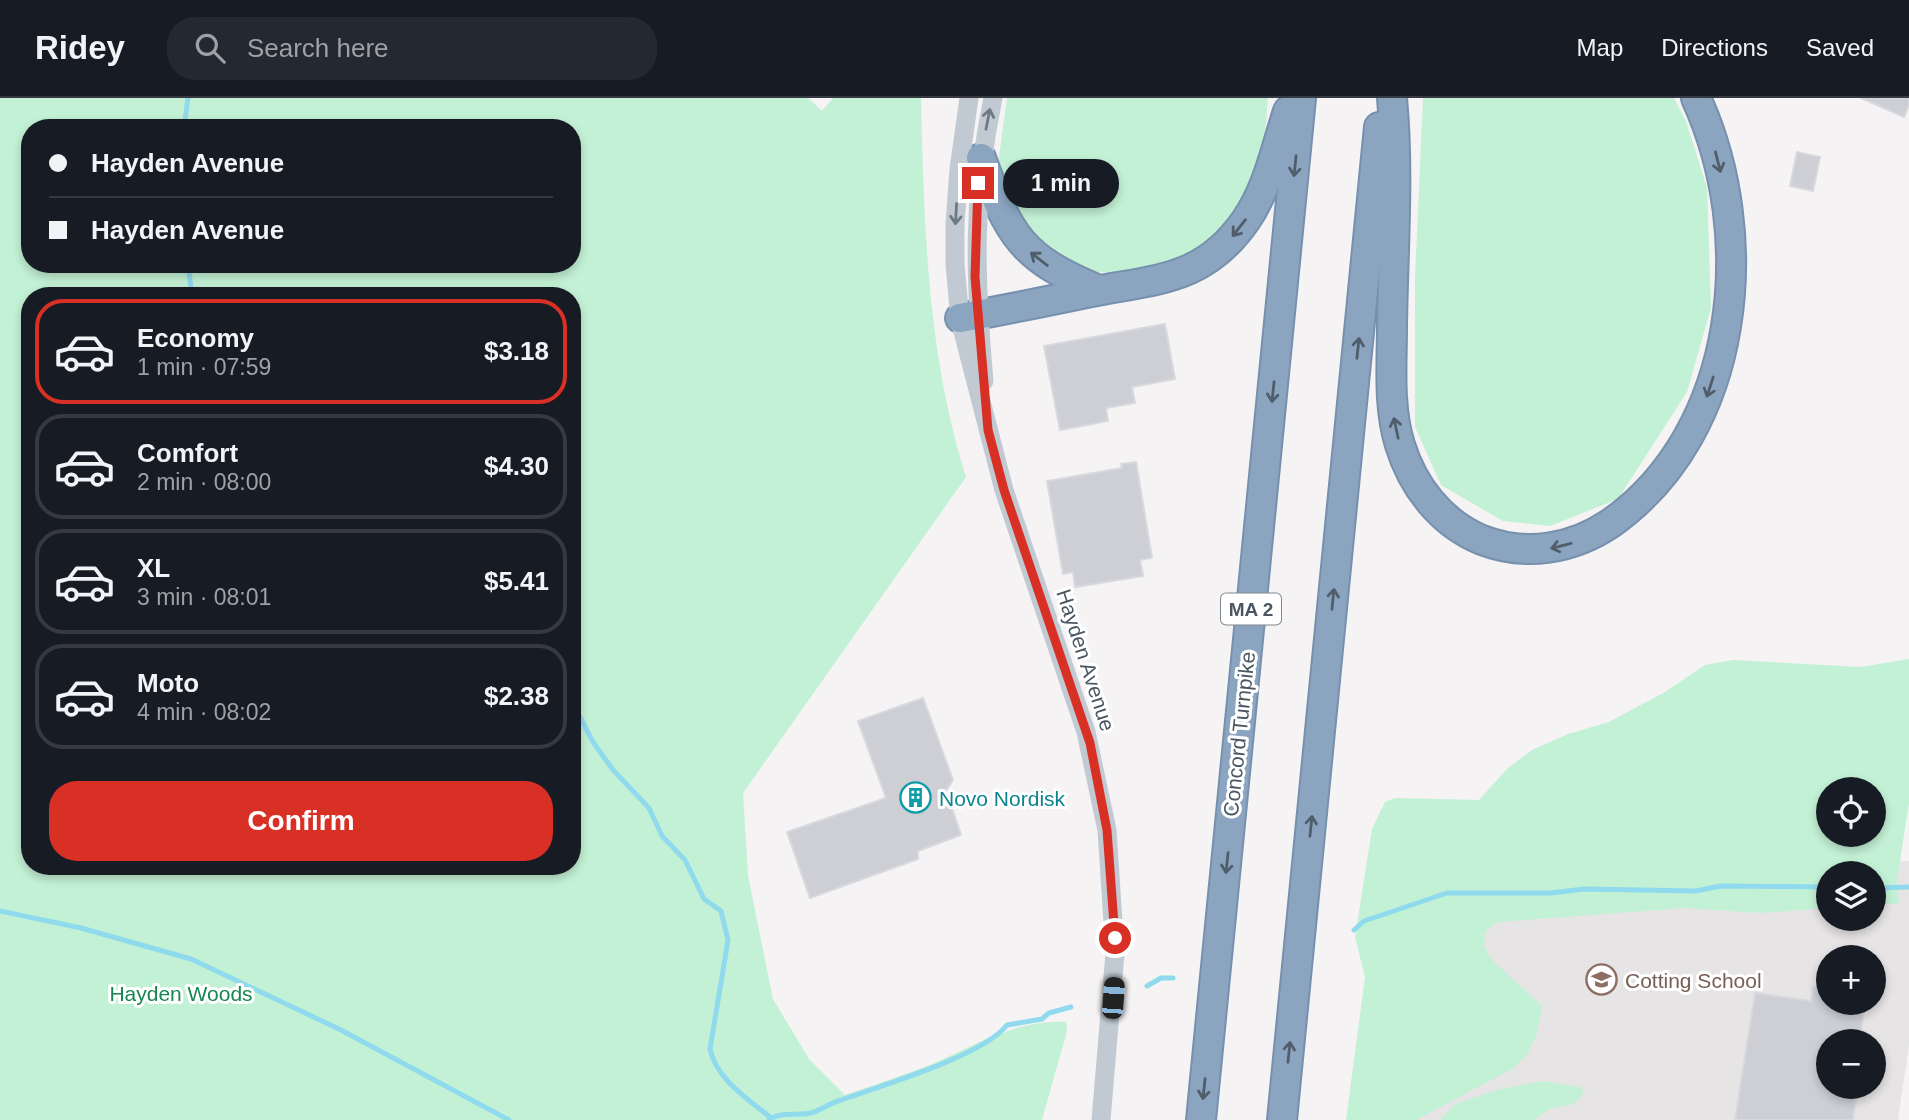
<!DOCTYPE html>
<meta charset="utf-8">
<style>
body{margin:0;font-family:Arial,sans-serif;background:#242831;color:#f1f3f6;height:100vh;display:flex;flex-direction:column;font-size:26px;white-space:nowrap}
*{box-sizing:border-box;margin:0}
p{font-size:23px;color:#9ea1a6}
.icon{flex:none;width:38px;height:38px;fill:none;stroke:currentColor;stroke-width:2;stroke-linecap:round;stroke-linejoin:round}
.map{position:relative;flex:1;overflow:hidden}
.panel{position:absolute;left:21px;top:189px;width:560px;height:588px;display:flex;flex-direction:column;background:#171b24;border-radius:28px;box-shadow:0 4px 10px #0003}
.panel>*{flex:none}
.banner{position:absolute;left:21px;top:21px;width:560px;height:154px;border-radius:28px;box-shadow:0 4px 10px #0003;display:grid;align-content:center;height:154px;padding:0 28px;background:#171b24}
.tools{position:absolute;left:1816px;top:679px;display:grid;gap:14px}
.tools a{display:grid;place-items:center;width:70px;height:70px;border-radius:50%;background:#171b24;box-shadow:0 4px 10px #0003;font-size:35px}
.end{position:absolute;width:32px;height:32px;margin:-16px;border:9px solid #d93025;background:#fff;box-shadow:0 0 0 4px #fff}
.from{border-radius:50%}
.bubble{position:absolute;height:49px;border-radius:24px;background:#171b24;box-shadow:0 4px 10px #0003;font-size:23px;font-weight:600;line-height:49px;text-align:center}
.car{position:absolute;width:21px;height:42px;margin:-21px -10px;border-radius:9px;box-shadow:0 0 5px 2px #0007;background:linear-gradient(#222 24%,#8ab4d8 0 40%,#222 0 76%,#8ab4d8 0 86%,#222 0)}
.banner b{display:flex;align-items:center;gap:24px;height:66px;font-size:26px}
.banner b+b{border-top:2px solid #363941}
.banner i{width:18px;height:18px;background:#f1f3f6}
ul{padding:12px 0 0;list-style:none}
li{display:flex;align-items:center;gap:21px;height:105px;margin:0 14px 10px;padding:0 14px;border:4px solid #363941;border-radius:28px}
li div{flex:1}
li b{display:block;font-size:26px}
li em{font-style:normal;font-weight:600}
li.on{border-color:#d93025}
li>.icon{width:63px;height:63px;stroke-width:1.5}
.button{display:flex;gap:14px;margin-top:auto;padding:14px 28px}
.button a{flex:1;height:80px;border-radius:28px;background:#d93025;color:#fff;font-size:28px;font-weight:600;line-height:80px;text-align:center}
header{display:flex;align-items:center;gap:42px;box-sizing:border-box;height:98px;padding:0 35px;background:#171b24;border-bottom:2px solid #363941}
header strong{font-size:33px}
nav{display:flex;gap:38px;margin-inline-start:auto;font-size:24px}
.search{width:490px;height:63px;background:#242831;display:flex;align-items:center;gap:18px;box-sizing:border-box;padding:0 24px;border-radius:28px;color:#9ea1a6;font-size:26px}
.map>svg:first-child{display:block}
</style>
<header>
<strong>Ridey</strong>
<div class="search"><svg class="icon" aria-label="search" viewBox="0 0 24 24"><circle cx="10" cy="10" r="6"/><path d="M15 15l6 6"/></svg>Search here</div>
<nav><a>Map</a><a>Directions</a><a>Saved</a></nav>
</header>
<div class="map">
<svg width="1909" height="1022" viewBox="0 0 1909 1022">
<rect width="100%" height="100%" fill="#f5f3f3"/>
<path fill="#e6e4e5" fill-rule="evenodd" d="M1909 763V947L1898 1022H1363L1499 783ZM1829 775H1874V821H1829ZM1829 859H1874V905H1829ZM1829 943H1874V989H1829Z"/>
<path fill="#c3f1d5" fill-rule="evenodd" d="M0 0H808L822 13 833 0H921C924 129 927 254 966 379L743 695 748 778 773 901 809 961 845 997C872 988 900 978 927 968 972 949 1015 921 1066 924L1067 933 1042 1022H0ZM30 30H572V166H30ZM30 198H572V768H30Z
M1007 0H1268L1263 62 1237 120 1192 157 1144 176 1078 173 1026 139 997 73Z
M1423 0H1674L1686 23 1707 90 1711 210 1687 294 1618 401 1550 428 1503 423 1441 387 1415 329V180Z
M1909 561V705L1896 789 1900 805 1874 807V775H1829V810L1761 815 1686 810 1498 824 1485 833 1484 849 1494 864 1542 908 1537 935 1527 957 1512 971 1416 1022H1346L1365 879 1355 839 1372 731 1385 704 1395 700 1479 702 1507 671 1532 652 1568 636 1609 624 1665 594 1705 567 1733 562 1861 569ZM1829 691H1874V737H1829Z
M1541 983 1580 989 1585 994 1574 1006 1549 1011 1534 1022H1440L1455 1006 1500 991Z"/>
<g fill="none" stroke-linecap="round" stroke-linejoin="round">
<path stroke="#90daee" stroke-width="5" d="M184 30 188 0
M188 166 192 198
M572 604 593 644 613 672 649 710 662 738 685 762 704 801 721 813 728 842 710 951C717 982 747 1000 771 1020
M1874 790 1909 789
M0 813 81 830 191 861 341 932 509 1022
M1354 832 1364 823 1447 795H1551L1584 791 1696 793 1720 788 1829 789
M1147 888 1161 880H1173
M769 1022C781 1013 797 1018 811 1015 821 1012 830 1005 841 1002 880 988 983 958 1007 927L1042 921 1049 915 1071 909"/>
</g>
<path fill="#cdcfd5" stroke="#d7d9de" stroke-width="2" d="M1861 0H1909V7L1904 19Z
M1797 54 1820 59 1813 93 1790 88Z
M1165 226 1175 281 1132 289 1135 305 1106 310 1108 323 1060 332 1044 248Z
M1136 364 1152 460 1140 462 1143 478 1075 489 1073 474 1063 476 1047 383 1122 370 1121 366Z
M923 600 953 682 946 693 961 737 918 753V761L810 800 787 734 886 700 858 623Z
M1813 889 1829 892V905H1861L1860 914H1864L1859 943H1829V989H1858L1853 1022H1735L1755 895 1811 903Z"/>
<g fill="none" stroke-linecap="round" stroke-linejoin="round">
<defs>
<path id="highway" d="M1392 0C1399 75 1393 152 1392 228 1392 267 1388 308 1400 347 1413 389 1441 425 1482 442 1526 459 1573 451 1611 425 1741 333 1759 137 1696 0
M981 60C1009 138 1021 160 1099 192
M960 220C1004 212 1048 203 1091 194 1156 181 1204 183 1246 122 1268 90 1276 50 1288 13
M1201 1022 1301 0
M1282 1022 1379 29"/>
</defs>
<use href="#highway" stroke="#7690ad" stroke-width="32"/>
<path stroke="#c1cad2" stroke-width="19" d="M969 0 959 71 955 126V166L960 222 1004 392 1086 634 1107 732 1115 855 1101 1022
M984 283C975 183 972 98 993 0"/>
<use href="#highway" stroke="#8ba5c1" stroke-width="28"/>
</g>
<defs><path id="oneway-shaft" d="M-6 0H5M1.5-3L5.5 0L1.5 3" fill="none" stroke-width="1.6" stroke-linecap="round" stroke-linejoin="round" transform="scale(1.75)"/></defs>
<g stroke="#6e7983">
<use href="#oneway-shaft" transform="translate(988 21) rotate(-79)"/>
<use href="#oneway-shaft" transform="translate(956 116) rotate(93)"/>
</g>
<g stroke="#505e6b">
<use href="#oneway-shaft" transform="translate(1718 64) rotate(76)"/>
<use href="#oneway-shaft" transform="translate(1295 68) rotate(96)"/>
<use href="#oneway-shaft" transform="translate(1239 130) rotate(128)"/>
<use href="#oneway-shaft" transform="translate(1039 161) rotate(-142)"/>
<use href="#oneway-shaft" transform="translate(1358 250) rotate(-84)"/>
<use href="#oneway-shaft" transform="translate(1710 289) rotate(108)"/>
<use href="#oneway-shaft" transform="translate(1273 294) rotate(96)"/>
<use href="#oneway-shaft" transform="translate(1396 330) rotate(-102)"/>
<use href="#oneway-shaft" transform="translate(1561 448) rotate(166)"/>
<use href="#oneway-shaft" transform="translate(1333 501) rotate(-84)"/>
<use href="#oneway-shaft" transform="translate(1311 728) rotate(-84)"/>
<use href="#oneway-shaft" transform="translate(1227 765) rotate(96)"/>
<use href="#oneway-shaft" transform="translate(1289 954) rotate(-84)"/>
<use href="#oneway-shaft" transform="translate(1204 991) rotate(96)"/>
</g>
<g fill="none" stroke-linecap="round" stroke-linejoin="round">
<path stroke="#d93025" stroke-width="9" d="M978 85 975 179 988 332 1004 392 1090 645 1107 732 1115 840"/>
</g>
<defs>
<symbol id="building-ring" viewBox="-11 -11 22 22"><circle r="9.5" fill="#fff" stroke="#0f9aa8" stroke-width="1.5"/><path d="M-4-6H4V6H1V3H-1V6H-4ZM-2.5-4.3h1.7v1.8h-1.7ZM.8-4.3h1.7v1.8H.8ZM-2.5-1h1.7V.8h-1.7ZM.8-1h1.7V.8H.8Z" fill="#0f9aa8"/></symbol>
<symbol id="school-ring" viewBox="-11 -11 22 22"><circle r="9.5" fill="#fff" stroke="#8d6e63" stroke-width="1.5"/><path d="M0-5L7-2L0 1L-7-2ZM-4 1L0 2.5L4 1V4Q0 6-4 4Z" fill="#8d6e63"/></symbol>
</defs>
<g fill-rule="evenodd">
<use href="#building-ring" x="898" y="682" width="35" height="35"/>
<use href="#school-ring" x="1584" y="864" width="35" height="35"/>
</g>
<g text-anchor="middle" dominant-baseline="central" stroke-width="6" stroke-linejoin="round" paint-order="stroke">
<rect fill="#fff" stroke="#808990" stroke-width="2" x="1221" y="495.5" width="60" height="31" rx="5"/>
<g font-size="19" font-weight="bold" fill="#4a5661">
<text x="1251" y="511">MA 2</text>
</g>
<g font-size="21" fill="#4a5661" stroke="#fff">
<text transform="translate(1086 562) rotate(72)">Hayden Avenue</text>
<text transform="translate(1239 636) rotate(-84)">Concord Turnpike</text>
</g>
<g font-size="21" fill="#0d838f" stroke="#fff" text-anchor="start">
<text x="939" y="700">Novo Nordisk</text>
</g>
<g font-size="21" fill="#785e54" stroke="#fff" text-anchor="start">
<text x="1625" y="882">Cotting School</text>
</g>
<g font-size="21" fill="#17864f" stroke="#fff">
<text x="181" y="895">Hayden Woods</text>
</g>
</g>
</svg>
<div class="tools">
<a><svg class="icon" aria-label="locate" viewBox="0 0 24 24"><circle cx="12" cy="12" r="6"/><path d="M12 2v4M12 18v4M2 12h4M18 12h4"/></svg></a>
<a><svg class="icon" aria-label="layers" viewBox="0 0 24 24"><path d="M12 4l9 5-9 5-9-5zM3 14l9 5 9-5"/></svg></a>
<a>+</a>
<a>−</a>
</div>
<i class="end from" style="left:1115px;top:840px"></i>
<i class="end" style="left:978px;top:85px"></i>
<div class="bubble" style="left:1003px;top:61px;width:116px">1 min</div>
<i class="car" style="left:1113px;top:900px;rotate:4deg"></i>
<div class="banner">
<b><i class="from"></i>Hayden Avenue</b>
<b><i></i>Hayden Avenue</b>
</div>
<section class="panel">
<ul>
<li class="on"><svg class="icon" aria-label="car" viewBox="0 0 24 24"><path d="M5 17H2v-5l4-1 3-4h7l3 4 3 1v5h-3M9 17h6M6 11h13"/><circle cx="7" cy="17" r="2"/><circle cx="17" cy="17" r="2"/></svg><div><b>Economy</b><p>1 min · 07:59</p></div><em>$3.18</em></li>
<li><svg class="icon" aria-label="car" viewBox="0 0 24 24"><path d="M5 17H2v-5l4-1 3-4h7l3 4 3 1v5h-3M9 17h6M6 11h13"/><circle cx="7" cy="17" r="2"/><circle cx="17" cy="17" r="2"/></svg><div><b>Comfort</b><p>2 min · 08:00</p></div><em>$4.30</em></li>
<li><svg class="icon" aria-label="car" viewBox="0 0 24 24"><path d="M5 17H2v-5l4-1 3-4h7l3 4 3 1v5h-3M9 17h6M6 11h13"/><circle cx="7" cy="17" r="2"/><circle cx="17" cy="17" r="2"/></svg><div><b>XL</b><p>3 min · 08:01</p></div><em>$5.41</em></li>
<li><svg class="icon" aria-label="car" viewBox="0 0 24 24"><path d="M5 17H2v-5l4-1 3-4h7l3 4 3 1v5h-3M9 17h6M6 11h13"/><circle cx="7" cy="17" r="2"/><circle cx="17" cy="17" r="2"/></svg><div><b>Moto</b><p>4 min · 08:02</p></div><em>$2.38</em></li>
</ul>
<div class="button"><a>Confirm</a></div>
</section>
</div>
